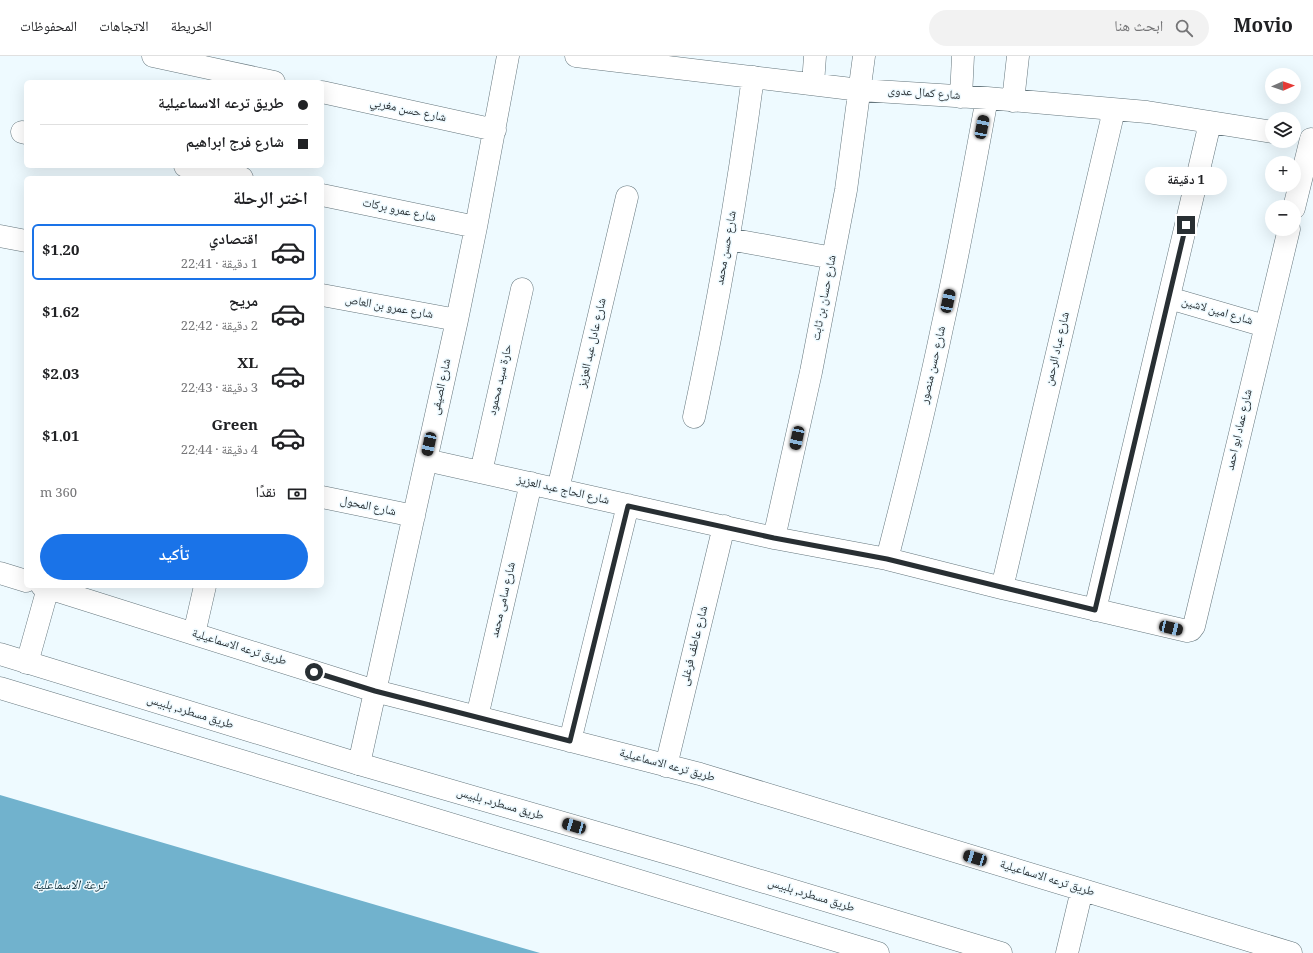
<!DOCTYPE html>
<html lang="ar">
<meta charset="utf-8">
<style>
body{margin:0;font-family:Georgia,"Noto Naskh Arabic",serif;background:#f2f2f2;color:#202124;direction:rtl;height:100vh;display:flex;flex-direction:column;font-size:15px;white-space:nowrap}
*{box-sizing:border-box;margin:0}
p{font-size:13px;color:#757577}
.icon{flex:none;width:22px;height:22px;fill:none;stroke:currentColor;stroke-width:2;stroke-linecap:round;stroke-linejoin:round}
.map{position:relative;flex:1;overflow:hidden;direction:ltr}
.drawer{position:absolute;left:24px;top:120px;width:300px;height:412px;display:flex;flex-direction:column;background:#fff;border-radius:6px;box-shadow:0 4px 16px #0002;direction:rtl}
.drawer>*{flex:none}
.guide{position:absolute;left:24px;top:24px;width:300px;height:88px;border-radius:6px;box-shadow:0 4px 16px #0002;direction:rtl;display:grid;align-content:center;height:88px;padding:0 16px;background:#fff}
.needle{width:26px;rotate:88deg}
.fabs{position:absolute;left:1265px;top:12px;display:grid;gap:8px}
.fabs a{display:grid;place-items:center;width:36px;height:36px;border-radius:50%;background:#fff;box-shadow:0 4px 16px #0002;font-size:20px}
.end{position:absolute;width:18px;height:18px;margin:-9px;border:5px solid #282f33;background:#fff;box-shadow:0 0 0 2px #fff}
.from{border-radius:50%}
.bubble{position:absolute;height:28px;border-radius:14px;background:#fff;box-shadow:0 4px 16px #0002;font-size:13px;font-weight:800;line-height:28px;text-align:center;direction:rtl}
.car{position:absolute;width:12px;height:24px;margin:-12px -6px;border-radius:5px;box-shadow:0 0 3px 1px #0007;background:linear-gradient(#222 24%,#8ab4d8 0 40%,#222 0 76%,#8ab4d8 0 86%,#222 0)}
.guide b{display:flex;align-items:center;gap:14px;height:38px;font-size:15px}
.guide b+b{border-top:1px solid #e0e0e0}
.guide i{width:10px;height:10px;background:#202124}
ul{padding:0;list-style:none}
li{display:flex;align-items:center;gap:12px;height:56px;margin:0 8px 6px;padding:0 8px;border:2px solid transparent;border-radius:6px}
li div{flex:1}
li b{display:block;font-size:15px}
li em{font-style:normal;font-weight:800}
li.active{border-color:#1a73e8}
li>.icon{width:36px;height:36px;stroke-width:1.5}
h2{padding:0 16px;font-size:18px;line-height:48px}
.pay{display:flex;align-items:center;gap:10px;height:44px;padding:0 16px;font-size:15px}
.pay p{margin-inline-start:auto}
.primary-button{display:flex;gap:8px;margin-top:auto;padding:8px 16px}
.primary-button a{flex:1;height:46px;border-radius:24px;background:#1a73e8;color:#fff;font-size:16px;font-weight:800;line-height:46px;text-align:center}
header{display:flex;align-items:center;gap:24px;box-sizing:border-box;height:56px;padding:0 20px;background:#fff;border-bottom:1px solid #e0e0e0}
header strong{font-size:19px}
nav{display:flex;gap:22px;margin-inline-start:auto;font-size:14px}
.search{width:280px;height:36px;background:#f2f2f2;display:flex;align-items:center;gap:10px;box-sizing:border-box;padding:0 14px;border-radius:22px;color:#757577;font-size:15px}
.map>svg:first-child{display:block}
</style>
<header>
<strong>Movio</strong>
<div class="search"><svg class="icon" aria-label="search" viewBox="0 0 24 24"><circle cx="10" cy="10" r="6"/><path d="M15 15l6 6"/></svg>ابحث هنا</div>
<nav><a>الخريطة</a><a>الاتجاهات</a><a>المحفوظات</a></nav>
</header>
<div class="map">
<svg width="1313" height="897" viewBox="0 0 1313 897">
<rect width="100%" height="100%" fill="#eefaff"/>
<path fill="#71b2cd" d="M0 739 540 897H0Z"/>
<g fill="none" stroke-linecap="round" stroke-linejoin="round">
<defs>
<path id="street" d="M153 0 274 26
M576 0 860 34 987 42 1147 56 1272 76
M813 28 815 0
M322 36 495 74
M961 41 963 0
M1013 45 1018 0
M22 76 26 77
M185 110 242 122
M322 139 476 171
M1294 152 1311 83
M0 180 26 185
M729 183 833 202
M322 239 457 264
M1169 242 1265 270
M694 361C718 248 738 135 753 21
M426 404 774 482 887 503 1002 532 1187 575 1191 574 1194 570 1289 173
M481 416 522 233
M558 433 627 141
M322 441 414 460
M774 482 811 316 846 134 864 0
M887 503C907 426 926 349 942 272 959 196 973 119 987 42
M0 517 26 525
M42 530 375 635 700 718 1291 897
M1002 532 1114 54
M1095 554 1210 67
M194 578 205 530
M27 607 48 532
M477 661 531 427
M570 685 628 449
M359 708 457 264 476 171 508 0
M666 710 724 470
M1067 897 1082 834"/>
<path id="primary" d="M0 598 359 708 681 801 1001 897
M0 632 878 897"/>
</defs>
<use href="#street" stroke="#65767d" stroke-width="23"/>
<use href="#primary" stroke="#65767d" stroke-width="23"/>
<use href="#street" stroke="#fff" stroke-width="22"/>
<use href="#primary" stroke="#fff" stroke-width="22"/>
</g>
<g fill="none" stroke-linecap="round" stroke-linejoin="round">
<path stroke="#282f33" stroke-width="5" d="M314 616 375 635 570 685 628 450 774 482 887 503 1095 554 1186 169"/>
</g>
<g text-anchor="middle" dominant-baseline="central" stroke-width="3" stroke-linejoin="round" paint-order="stroke">
<g font-size="12" fill="#282f33" stroke="#eefaff">
<text transform="translate(924 38) rotate(4)">شارع كمال عدوى</text>
<text transform="translate(408 55) rotate(12)">شارع حسن مغربي</text>
<text transform="translate(399 155) rotate(12)">شارع عمرو بركات</text>
<text transform="translate(727 192) rotate(-80)">شارع حسن محمد</text>
<text transform="translate(825 242) rotate(-79)">شارع حسان بن ثابت</text>
<text transform="translate(389 252) rotate(10)">شارع عمرو بن العاص</text>
<text transform="translate(1217 256) rotate(16)">شارع امين لاشين</text>
<text transform="translate(593 287) rotate(-77)">شارع عادل عبد العزيز</text>
<text transform="translate(1058 293) rotate(-77)">شارع عباد الرحمن</text>
<text transform="translate(934 309) rotate(-77)">شارع حسن منصور</text>
<text transform="translate(501 324) rotate(-77)">حارة سيد محمود</text>
<text transform="translate(442 331) rotate(-78)">شارع الصيفى</text>
<text transform="translate(1240 374) rotate(-77)">شارع عماد ابو احمد</text>
<text transform="translate(563 435) rotate(13)">شارع الحاج عبد العزيز</text>
<text transform="translate(368 451) rotate(12)">شارع المحول</text>
<text transform="translate(504 544) rotate(-77)">شارع سامى محمد</text>
<text transform="translate(695 590) rotate(-76)">شارع عاطف فرغلى</text>
<text transform="translate(239 592) rotate(17)">طريق ترعه الاسماعيلية</text>
<text transform="translate(190 657) rotate(17)">طريق مسطرد, بلبيس</text>
<text transform="translate(667 710) rotate(15)">طريق ترعه الاسماعيلية</text>
<text transform="translate(500 749) rotate(16)">طريق مسطرد, بلبيس</text>
<text transform="translate(1047 823) rotate(17)">طريق ترعه الاسماعيلية</text>
<text transform="translate(811 840) rotate(17)">طريق مسطرد, بلبيس</text>
</g>
<g font-size="13" font-style="italic" fill="#14333f" stroke="#eefaff">
<text x="69" y="830">ترعة الاسماعلية</text>
</g>
</g>
</svg>
<div class="fabs">
<a><svg class="needle" viewBox="-14 -14 28 28"><path d="M0-13l5 13h-10z" fill="#e53935"/><path d="M0 13l5-13h-10z" fill="#757577"/></svg></a>
<a><svg class="icon" aria-label="layers" viewBox="0 0 24 24"><path d="M12 4l9 5-9 5-9-5zM3 14l9 5 9-5"/></svg></a>
<a>+</a>
<a>−</a>
</div>
<i class="end from" style="left:314px;top:616px"></i>
<i class="end" style="left:1186px;top:169px"></i>
<div class="bubble" style="left:1145px;top:111px;width:82px">1 دقيقة</div>
<i class="car" style="left:982px;top:71px;rotate:11deg"></i>
<i class="car" style="left:948px;top:245px;rotate:12deg"></i>
<i class="car" style="left:797px;top:382px;rotate:192deg"></i>
<i class="car" style="left:429px;top:388px;rotate:192deg"></i>
<i class="car" style="left:1171px;top:572px;rotate:103deg"></i>
<i class="car" style="left:574px;top:770px;rotate:286deg"></i>
<i class="car" style="left:975px;top:802px;rotate:287deg"></i>
<div class="guide">
<b><i class="from"></i>طريق ترعه الاسماعيلية</b>
<b><i></i>شارع فرج ابراهيم</b>
</div>
<section class="drawer">
<h2>اختر الرحلة</h2>
<ul>
<li class="active"><svg class="icon" aria-label="car" viewBox="0 0 24 24"><path d="M5 17H2v-5l4-1 3-4h7l3 4 3 1v5h-3M9 17h6M6 11h13"/><circle cx="7" cy="17" r="2"/><circle cx="17" cy="17" r="2"/></svg><div><b>اقتصادي</b><p>1 دقيقة · 22:41</p></div><em>$1.20</em></li>
<li><svg class="icon" aria-label="car" viewBox="0 0 24 24"><path d="M5 17H2v-5l4-1 3-4h7l3 4 3 1v5h-3M9 17h6M6 11h13"/><circle cx="7" cy="17" r="2"/><circle cx="17" cy="17" r="2"/></svg><div><b>مريح</b><p>2 دقيقة · 22:42</p></div><em>$1.62</em></li>
<li><svg class="icon" aria-label="car" viewBox="0 0 24 24"><path d="M5 17H2v-5l4-1 3-4h7l3 4 3 1v5h-3M9 17h6M6 11h13"/><circle cx="7" cy="17" r="2"/><circle cx="17" cy="17" r="2"/></svg><div><b>XL</b><p>3 دقيقة · 22:43</p></div><em>$2.03</em></li>
<li><svg class="icon" aria-label="car" viewBox="0 0 24 24"><path d="M5 17H2v-5l4-1 3-4h7l3 4 3 1v5h-3M9 17h6M6 11h13"/><circle cx="7" cy="17" r="2"/><circle cx="17" cy="17" r="2"/></svg><div><b>Green</b><p>4 دقيقة · 22:44</p></div><em>$1.01</em></li>
</ul>
<div class="pay"><svg class="icon" aria-label="cash" viewBox="0 0 24 24"><path d="M3 7h18v10H3z"/><circle cx="12" cy="12" r="2"/></svg>نقدًا<p>360 m</p></div>
<div class="primary-button"><a>تأكيد</a></div>
</section>
</div>
